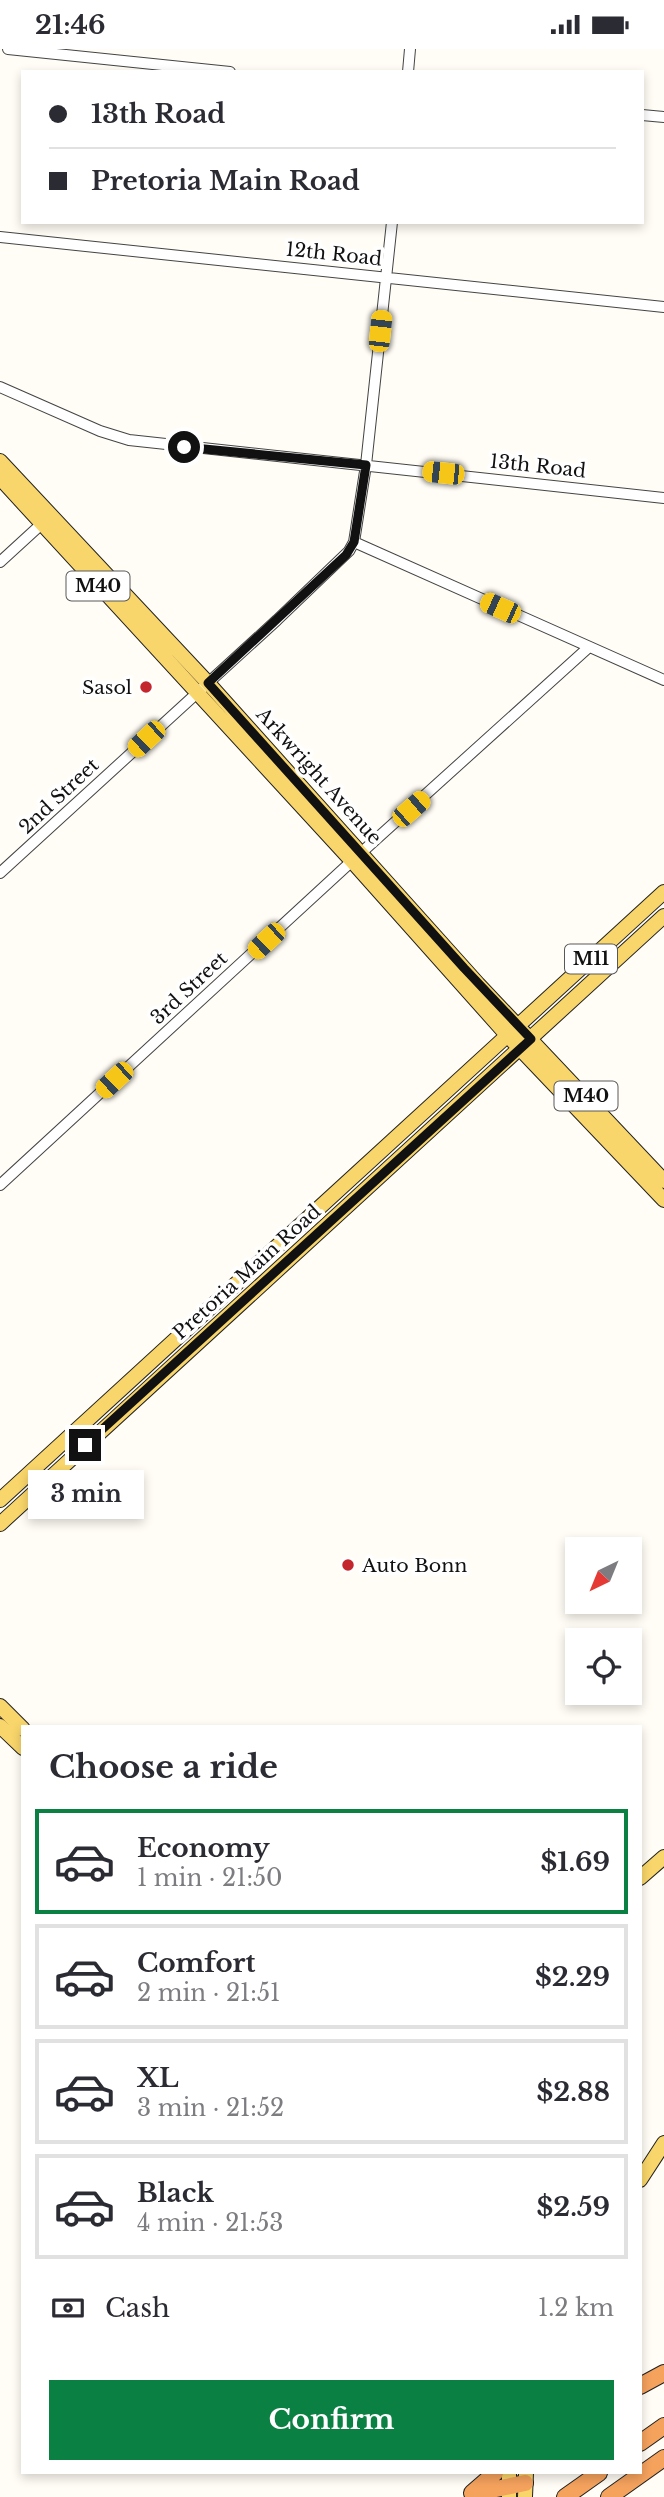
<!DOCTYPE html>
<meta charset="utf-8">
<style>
body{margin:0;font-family:"Libre Baskerville",serif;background:#f7f7f7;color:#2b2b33;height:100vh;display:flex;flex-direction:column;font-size:26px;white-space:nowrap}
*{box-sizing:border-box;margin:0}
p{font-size:23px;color:#7c7c81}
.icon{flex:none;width:38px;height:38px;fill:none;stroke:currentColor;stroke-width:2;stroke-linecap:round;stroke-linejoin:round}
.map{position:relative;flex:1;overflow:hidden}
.sheet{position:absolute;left:21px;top:1676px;width:621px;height:749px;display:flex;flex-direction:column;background:#fff;border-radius:0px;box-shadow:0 4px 10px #0003}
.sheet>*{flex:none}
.banner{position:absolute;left:21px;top:21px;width:623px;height:154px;border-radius:0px;box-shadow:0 4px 10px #0003;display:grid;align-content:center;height:154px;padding:0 28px;background:#fff}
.needle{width:46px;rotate:223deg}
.tools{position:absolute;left:565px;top:1488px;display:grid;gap:14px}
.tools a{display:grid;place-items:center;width:77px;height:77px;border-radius:0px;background:#fff;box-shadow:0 4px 10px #0003;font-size:35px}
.end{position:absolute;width:32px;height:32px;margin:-16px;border:9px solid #111;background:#fff;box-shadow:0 0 0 4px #fff}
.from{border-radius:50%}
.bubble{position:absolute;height:49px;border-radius:0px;background:#fff;box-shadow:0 4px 10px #0003;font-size:23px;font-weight:800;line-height:49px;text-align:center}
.car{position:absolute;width:21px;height:42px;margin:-21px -10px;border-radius:9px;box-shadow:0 0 5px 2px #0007;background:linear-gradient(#f5c518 24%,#345 0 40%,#f5c518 0 76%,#345 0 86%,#f5c518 0)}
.banner b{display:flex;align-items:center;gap:24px;height:66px;font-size:26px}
.banner b+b{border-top:2px solid #e1e1e2}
.banner i{width:18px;height:18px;background:#2b2b33}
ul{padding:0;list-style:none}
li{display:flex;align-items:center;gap:21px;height:105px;margin:0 14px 10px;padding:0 14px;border:4px solid #e1e1e2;border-radius:0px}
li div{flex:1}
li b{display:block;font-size:26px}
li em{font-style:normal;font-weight:800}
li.active{border-color:#0b8043}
li>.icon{width:63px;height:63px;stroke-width:1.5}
h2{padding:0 28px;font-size:32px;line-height:84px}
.pay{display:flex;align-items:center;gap:18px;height:77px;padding:0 28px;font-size:26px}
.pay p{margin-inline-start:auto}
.primary-button{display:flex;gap:14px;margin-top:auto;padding:14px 28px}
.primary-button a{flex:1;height:80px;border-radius:0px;background:#0b8043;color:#fff;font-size:28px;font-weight:800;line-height:80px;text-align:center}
.status{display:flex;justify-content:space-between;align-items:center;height:49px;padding:0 35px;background:#fff;direction:ltr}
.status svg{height:19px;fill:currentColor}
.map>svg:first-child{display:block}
</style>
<div class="status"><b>21:46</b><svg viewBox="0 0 49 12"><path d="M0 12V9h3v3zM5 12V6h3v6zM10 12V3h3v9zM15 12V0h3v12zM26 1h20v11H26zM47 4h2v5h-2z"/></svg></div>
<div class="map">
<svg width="664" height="2448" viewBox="0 0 664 2448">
<rect width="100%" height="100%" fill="#fffdf5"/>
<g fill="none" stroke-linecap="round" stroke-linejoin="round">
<defs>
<path id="minor" d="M8 0 230 23
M408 23 410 0
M642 66 664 68
M0 188 664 258
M0 338 100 382 129 391 664 449
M354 493 664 631
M0 513 47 470
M0 824 277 571 349 502 354 493 366 416 392 173
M0 1136 352 812 589 598"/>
<path id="major" d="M0 412 208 634 478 935 664 1132
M0 429 352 812 507 986 664 1151
M0 1451 664 843
M0 1475 664 867
M0 1657 23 1680
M0 1677 23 1699
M640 1829 664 1808
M640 2131 664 2094
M509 2448V2424
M525 2448 526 2424"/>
<path id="highway" d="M640 2337 664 2324
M640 2394 664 2377
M472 2444 495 2424
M476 2448 491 2441 525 2434
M565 2448 599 2424
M609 2448 664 2409"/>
</defs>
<use href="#minor" stroke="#444" stroke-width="12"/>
<use href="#major" stroke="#222" stroke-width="16"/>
<use href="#highway" stroke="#222" stroke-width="18"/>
<use href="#minor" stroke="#fff" stroke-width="10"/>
<use href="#major" stroke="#f9d66b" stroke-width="14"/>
<use href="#highway" stroke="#f5a25d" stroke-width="16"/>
</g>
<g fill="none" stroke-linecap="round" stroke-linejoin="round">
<path stroke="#111" stroke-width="9" d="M85 1396 531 990 464 919 208 634 346 506 354 493 366 416 184 398"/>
</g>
<g fill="#c4262e" stroke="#fff" stroke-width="2.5">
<circle cx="146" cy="638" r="7"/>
<circle cx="348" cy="1516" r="7"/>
</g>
<g text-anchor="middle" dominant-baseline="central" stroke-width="7" stroke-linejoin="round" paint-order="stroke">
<g fill="#fff" stroke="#585858" stroke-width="2">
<rect x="66.5" y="522.5" width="63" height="29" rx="5"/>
<rect x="565" y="895.5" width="52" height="29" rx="5"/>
<rect x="554.5" y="1032.5" width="63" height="29" rx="5"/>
</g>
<g font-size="18" font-weight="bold" fill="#111">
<text x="98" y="537">M40</text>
<text x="591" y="910">M11</text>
<text x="586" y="1047">M40</text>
</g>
<g font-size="19" fill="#111" stroke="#fff">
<text transform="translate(334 205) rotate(6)">12th Road</text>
<text transform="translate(538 417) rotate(6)">13th Road</text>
<text transform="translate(319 727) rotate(48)">Arkwright Avenue</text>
<text transform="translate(59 747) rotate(-43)">2nd Street</text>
<text transform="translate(189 939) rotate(-43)">3rd Street</text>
<text transform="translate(247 1223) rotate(-42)">Pretoria Main Road</text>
</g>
<g font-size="19" fill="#111" stroke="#fff" text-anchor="end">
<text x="132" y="638">Sasol</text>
<text x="362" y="1516" text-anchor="start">Auto Bonn</text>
</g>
</g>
</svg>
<div class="tools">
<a><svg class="needle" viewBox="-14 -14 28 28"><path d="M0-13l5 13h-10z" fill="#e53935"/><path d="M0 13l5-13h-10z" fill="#7c7c81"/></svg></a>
<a><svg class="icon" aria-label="locate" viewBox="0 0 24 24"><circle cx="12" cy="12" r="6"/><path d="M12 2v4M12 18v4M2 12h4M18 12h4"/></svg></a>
</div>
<i class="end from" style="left:184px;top:398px"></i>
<i class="end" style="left:85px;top:1396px"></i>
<div class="bubble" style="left:28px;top:1421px;width:116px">3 min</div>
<i class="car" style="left:380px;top:282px;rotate:6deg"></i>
<i class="car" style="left:443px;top:424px;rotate:276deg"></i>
<i class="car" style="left:500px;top:559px;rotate:294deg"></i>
<i class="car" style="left:146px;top:690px;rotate:227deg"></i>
<i class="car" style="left:411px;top:760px;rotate:49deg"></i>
<i class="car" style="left:266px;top:892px;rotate:227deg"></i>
<i class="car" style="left:114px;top:1031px;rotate:227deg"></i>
<div class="banner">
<b><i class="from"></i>13th Road</b>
<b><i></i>Pretoria Main Road</b>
</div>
<section class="sheet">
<h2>Choose a ride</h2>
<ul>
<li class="active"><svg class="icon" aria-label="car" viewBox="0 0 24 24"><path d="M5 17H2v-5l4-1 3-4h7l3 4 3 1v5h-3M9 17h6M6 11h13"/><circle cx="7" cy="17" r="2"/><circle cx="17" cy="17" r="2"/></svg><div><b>Economy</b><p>1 min · 21:50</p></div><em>$1.69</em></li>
<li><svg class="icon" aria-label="car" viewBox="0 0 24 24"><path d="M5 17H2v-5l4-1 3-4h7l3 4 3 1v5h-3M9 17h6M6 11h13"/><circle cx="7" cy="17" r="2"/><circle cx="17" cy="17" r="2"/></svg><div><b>Comfort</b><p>2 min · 21:51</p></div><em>$2.29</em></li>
<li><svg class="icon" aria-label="car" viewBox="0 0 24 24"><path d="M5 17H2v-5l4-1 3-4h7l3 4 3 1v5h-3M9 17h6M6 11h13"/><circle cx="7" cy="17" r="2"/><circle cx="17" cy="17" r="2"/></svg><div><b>XL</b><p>3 min · 21:52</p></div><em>$2.88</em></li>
<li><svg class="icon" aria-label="car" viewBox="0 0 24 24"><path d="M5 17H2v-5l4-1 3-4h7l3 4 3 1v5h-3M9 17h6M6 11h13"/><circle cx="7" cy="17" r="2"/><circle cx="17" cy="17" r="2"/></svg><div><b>Black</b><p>4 min · 21:53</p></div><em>$2.59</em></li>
</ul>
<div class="pay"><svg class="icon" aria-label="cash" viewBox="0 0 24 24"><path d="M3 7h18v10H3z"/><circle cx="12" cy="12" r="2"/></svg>Cash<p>1.2 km</p></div>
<div class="primary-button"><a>Confirm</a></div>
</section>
</div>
